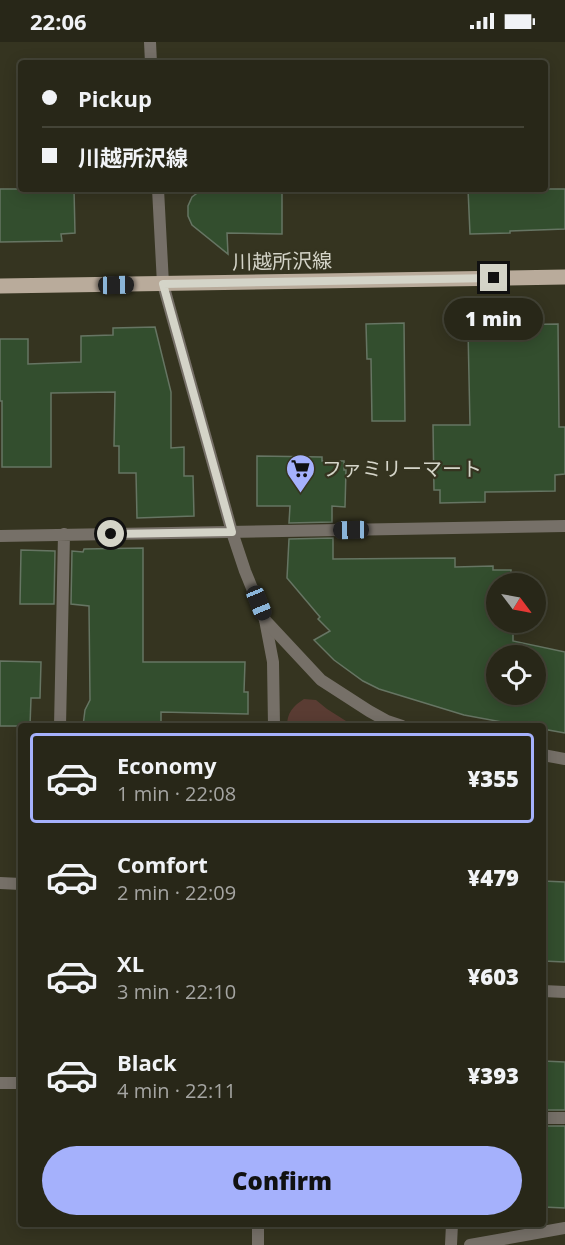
<!DOCTYPE html>
<meta charset="utf-8">
<style>
body{margin:0;font-family:"Open Sans","Noto Sans JP",sans-serif;background:#343325;color:#f1f3f6;height:100vh;display:flex;flex-direction:column;font-size:22px;white-space:nowrap}
*{box-sizing:border-box;margin:0}
p{font-size:20px;color:#a5a5a2}
.icon{flex:none;width:33px;height:33px;fill:none;stroke:currentColor;stroke-width:2;stroke-linecap:round;stroke-linejoin:round}
.map{position:relative;flex:1;overflow:hidden}
.drawer{position:absolute;left:18px;top:681px;width:528px;height:504px;display:flex;flex-direction:column;background:#282718;border-radius:6px;box-shadow:0 3px 15px #0003,0 0 0 2px #444437}
.drawer>*{flex:none}
.banner{position:absolute;left:18px;top:18px;width:530px;height:132px;border-radius:6px;box-shadow:0 3px 15px #0003,0 0 0 2px #444437;display:grid;align-content:center;height:132px;padding:0 24px;background:#282718}
.needle{width:39px;rotate:122deg}
.fabs{position:absolute;left:486px;top:531px;display:grid;gap:12px}
.fabs a{display:grid;place-items:center;width:60px;height:60px;border-radius:50%;background:#282718;box-shadow:0 3px 15px #0003,0 0 0 2px #444437;font-size:30px}
.end{position:absolute;width:27px;height:27px;margin:-14px;border:8px solid #d4d4c8;background:#111;box-shadow:0 0 0 3px #111}
.from{border-radius:50%}
.bubble{position:absolute;height:42px;border-radius:21px;background:#282718;box-shadow:0 3px 15px #0003,0 0 0 2px #444437;font-size:20px;font-weight:800;line-height:42px;text-align:center}
.car{position:absolute;width:18px;height:36px;margin:-18px -9px;border-radius:8px;box-shadow:0 0 4px 2px #0007;background:linear-gradient(#222 24%,#8ab4d8 0 40%,#222 0 76%,#8ab4d8 0 86%,#222 0)}
.banner b{display:flex;align-items:center;gap:21px;height:57px;font-size:22px}
.banner b+b{border-top:2px solid #444437}
.banner i{width:15px;height:15px;background:#f1f3f6}
ul{padding:10px 0 0;list-style:none}
li{display:flex;align-items:center;gap:18px;height:90px;margin:0 12px 9px;padding:0 12px;border:3px solid transparent;border-radius:6px}
li div{flex:1}
li b{display:block;font-size:22px}
li em{font-style:normal;font-weight:800}
li.on{border-color:#a5b1fc}
li>.icon{width:54px;height:54px;stroke-width:1.5}
.action{display:flex;gap:12px;margin-top:auto;padding:12px 24px}
.action a{flex:1;height:69px;border-radius:36px;background:#a5b1fc;color:#111;font-size:24px;font-weight:800;line-height:69px;text-align:center}
.status{display:flex;justify-content:space-between;align-items:center;height:42px;padding:0 30px;background:#282718;direction:ltr}
.status svg{height:16px;fill:currentColor}
.map>svg:first-child{display:block}
</style>
<div class="status"><b>22:06</b><svg viewBox="0 0 49 12"><path d="M0 12V9h3v3zM5 12V6h3v6zM10 12V3h3v9zM15 12V0h3v12zM26 1h20v11H26zM47 4h2v5h-2z"/></svg></div>
<div class="map">
<svg width="565" height="1203" viewBox="0 0 565 1203">
<rect width="100%" height="100%" fill="#353420"/>
<path fill="#5a3c33" d="M304 657 316 658 327 667 346 679 356 684H287C287 671 293 664 304 657Z"/>
<path fill="#334e2e" stroke="#667563" stroke-width="1.5" fill-rule="evenodd" d="M0 147H74L75 191 61 192 62 199 0 200Z
M209 147H282V192L227 191 228 212 192 183 188 174V164L192 155 200 149Z
M468 147H565V187L510 189V191L470 192Z
M404 281 405 379H372L371 317H367L366 282Z
M558 282 559 385H565V432L555 433V449L485 450V460L440 461V448H434L433 383H470L468 288 485 287V283Z
M155 285 171 350V406L184 405V434H193L194 474 137 476 136 431H119V404H114L115 350 51 351V425H2V359H0V297H28V322L81 320V294L113 293V286Z
M257 414 322 415V419H344V428H346L345 465 332 464V480L289 481 290 464H257Z
M333 496V517L455 516V525L493 524V528H511V542H496V580H513V599L565 610V691L543 687V684H524L464 673 379 647 363 639 334 618 314 598 330 589 318 577 320 575 287 536 289 497ZM496 614H536V652H496Z
M143 506V620H245L244 650H248V672L161 670V684H83L85 668 90 658 89 564 71 562 72 509 83 510 84 507Z
M21 508 55 509 54 562H20Z
M0 619 41 620 40 656H31L30 684H0Z
M543 839 565 840V920L543 919Z
M543 1019 565 1020V1068H543Z
M543 1084H565V1166L543 1165Z"/>
<g fill="none" stroke-linecap="round" stroke-linejoin="round">
<path stroke="#767068" stroke-width="12" d="M0 494 565 484
M265 578 273 620 274 684
M60 684 64 492
M0 841 21 842
M543 949 565 950
M0 1041H21
M543 1076H565
M258 1203V1182
M451 1203 452 1182
M470 1203 565 1186"/>
<path stroke="#767068" stroke-width="12" d="M150 0 151 21
M158 147 163 242 232 490 245 529 265 578 321 638 369 669 387 679 402 684
M543 713 565 717"/>
<path stroke="#b9ab9b" stroke-width="15" d="M0 244 565 235"/>
</g>
<g fill="none" stroke-linecap="round" stroke-linejoin="round">
<path stroke="#d4d4c8" stroke-width="8" d="M111 492 232 490 163 242 494 236"/>
</g>
<defs>
<symbol id="supermarket-pin" viewBox="-11 -11 22 30"><path d="M0 17L-7.5 6A9.5 9.5 0 1 1 7.5 6Z" fill="#a5b1fc" stroke="#353420"/><path d="M-6-5.5h2.5l.6 2H6L4.5 2H-2.5L-4.4-4H-6ZM-1.5 3.2a1.3 1.3 0 1 0 .1 0ZM3 3.2a1.3 1.3 0 1 0 .1 0Z" fill="#111"/></symbol>
</defs>
<g fill-rule="evenodd">
<use href="#supermarket-pin" x="284" y="410" width="33" height="45"/>
</g>
<g text-anchor="middle" dominant-baseline="central" stroke-width="4.5" stroke-linejoin="round" paint-order="stroke">
<g font-size="20" fill="#d4d4c8" stroke="#353420">
<text transform="translate(282 219) rotate(-1)">川越所沢線</text>
</g>
<g font-size="20" fill="#d4d4c8" stroke="#353420" text-anchor="start">
<text x="322" y="426">ファミリーマート</text>
</g>
</g>
</svg>
<div class="fabs">
<a><svg class="needle" viewBox="-14 -14 28 28"><path d="M0-13l5 13h-10z" fill="#e53935"/><path d="M0 13l5-13h-10z" fill="#a5a5a2"/></svg></a>
<a><svg class="icon" aria-label="locate" viewBox="0 0 24 24"><circle cx="12" cy="12" r="6"/><path d="M12 2v4M12 18v4M2 12h4M18 12h4"/></svg></a>
</div>
<i class="end from" style="left:111px;top:492px"></i>
<i class="end" style="left:494px;top:236px"></i>
<div class="bubble" style="left:444px;top:256px;width:99px">1 min</div>
<i class="car" style="left:116px;top:243px;rotate:89deg"></i>
<i class="car" style="left:351px;top:488px;rotate:269deg"></i>
<i class="car" style="left:259px;top:561px;rotate:158deg"></i>
<div class="banner">
<b><i class="from"></i>Pickup</b>
<b><i></i>川越所沢線</b>
</div>
<section class="drawer">
<ul>
<li class="on"><svg class="icon" aria-label="car" viewBox="0 0 24 24"><path d="M5 17H2v-5l4-1 3-4h7l3 4 3 1v5h-3M9 17h6M6 11h13"/><circle cx="7" cy="17" r="2"/><circle cx="17" cy="17" r="2"/></svg><div><b>Economy</b><p>1 min · 22:08</p></div><em>¥355</em></li>
<li><svg class="icon" aria-label="car" viewBox="0 0 24 24"><path d="M5 17H2v-5l4-1 3-4h7l3 4 3 1v5h-3M9 17h6M6 11h13"/><circle cx="7" cy="17" r="2"/><circle cx="17" cy="17" r="2"/></svg><div><b>Comfort</b><p>2 min · 22:09</p></div><em>¥479</em></li>
<li><svg class="icon" aria-label="car" viewBox="0 0 24 24"><path d="M5 17H2v-5l4-1 3-4h7l3 4 3 1v5h-3M9 17h6M6 11h13"/><circle cx="7" cy="17" r="2"/><circle cx="17" cy="17" r="2"/></svg><div><b>XL</b><p>3 min · 22:10</p></div><em>¥603</em></li>
<li><svg class="icon" aria-label="car" viewBox="0 0 24 24"><path d="M5 17H2v-5l4-1 3-4h7l3 4 3 1v5h-3M9 17h6M6 11h13"/><circle cx="7" cy="17" r="2"/><circle cx="17" cy="17" r="2"/></svg><div><b>Black</b><p>4 min · 22:11</p></div><em>¥393</em></li>
</ul>
<div class="action"><a>Confirm</a></div>
</section>
</div>
